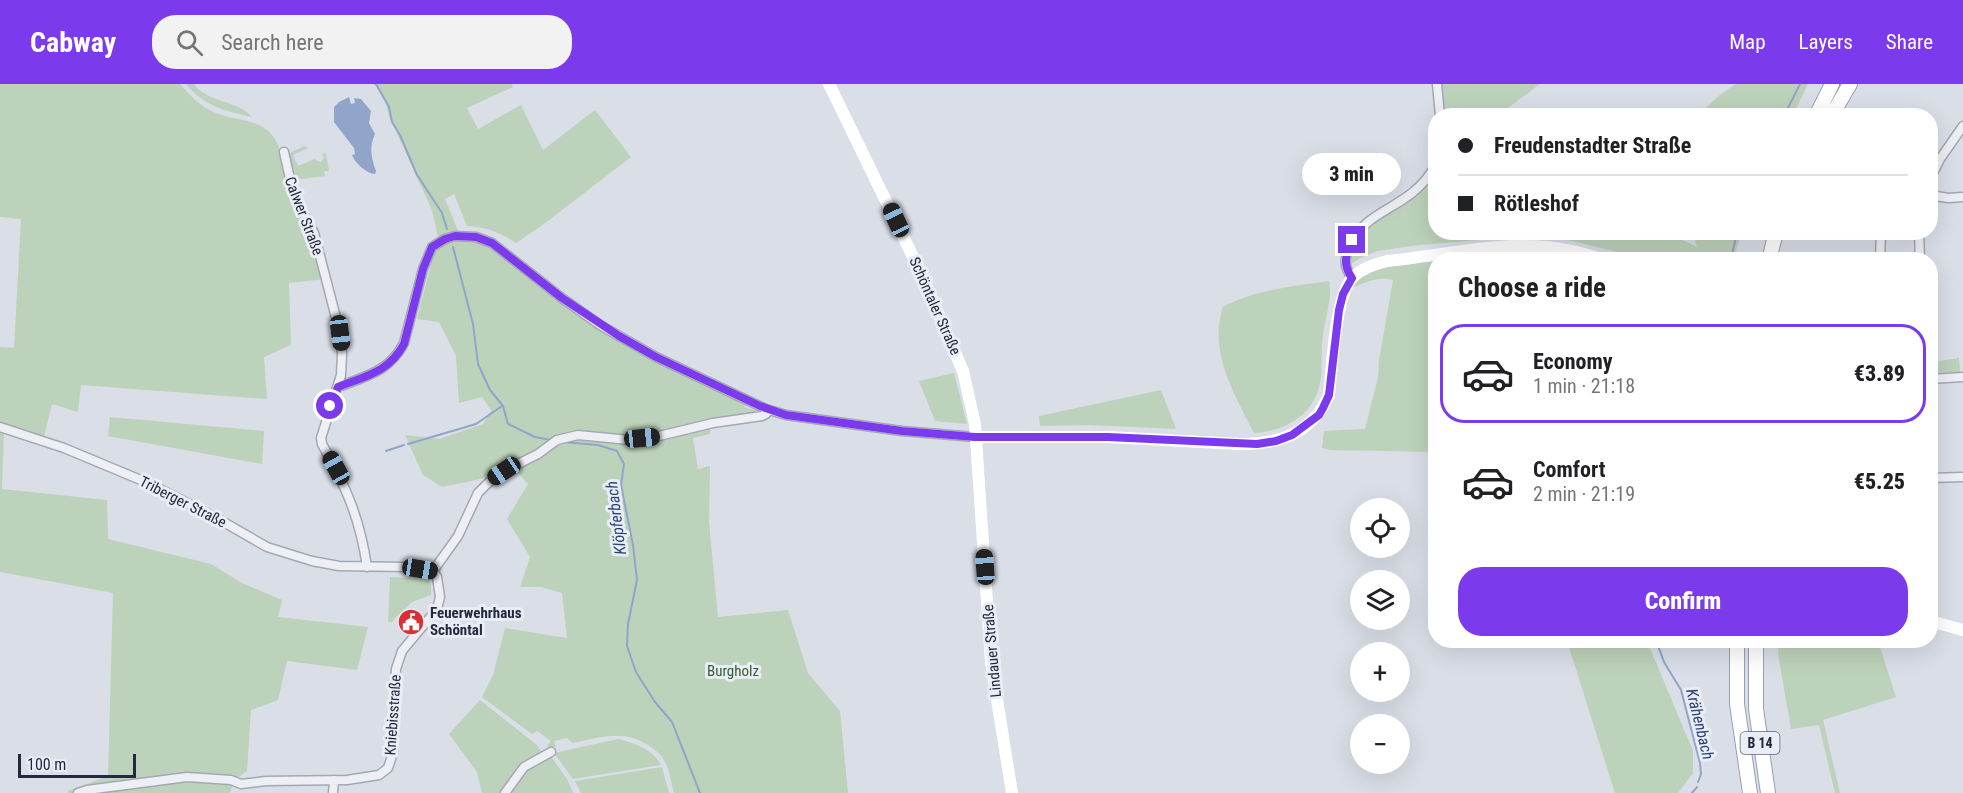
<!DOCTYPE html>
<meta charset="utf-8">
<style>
body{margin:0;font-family:"Roboto Condensed",sans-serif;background:#f2f2f2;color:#202124;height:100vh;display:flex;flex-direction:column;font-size:22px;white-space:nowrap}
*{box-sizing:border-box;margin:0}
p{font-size:20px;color:#757577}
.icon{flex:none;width:33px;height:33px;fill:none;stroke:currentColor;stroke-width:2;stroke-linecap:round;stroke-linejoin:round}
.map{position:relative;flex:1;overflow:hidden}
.sheet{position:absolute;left:1428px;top:168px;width:510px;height:396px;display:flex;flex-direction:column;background:#fff;border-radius:24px;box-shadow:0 6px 24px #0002}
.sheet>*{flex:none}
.banner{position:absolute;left:1428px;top:24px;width:510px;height:132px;border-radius:24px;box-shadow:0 6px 24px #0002;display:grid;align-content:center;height:132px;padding:0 30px;background:#fff}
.controls{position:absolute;left:1350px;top:414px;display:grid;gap:12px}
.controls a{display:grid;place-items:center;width:60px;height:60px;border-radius:50%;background:#fff;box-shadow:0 6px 24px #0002;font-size:30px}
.scale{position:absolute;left:18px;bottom:15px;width:118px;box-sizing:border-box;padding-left:6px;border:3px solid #23293e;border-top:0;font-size:16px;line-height:21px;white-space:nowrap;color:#23293e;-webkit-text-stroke:4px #e9edf5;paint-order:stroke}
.end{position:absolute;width:27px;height:27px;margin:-14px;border:8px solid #7c3aed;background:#fff;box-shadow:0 0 0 3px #fff}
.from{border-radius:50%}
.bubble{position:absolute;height:42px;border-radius:21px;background:#fff;box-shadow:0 6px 24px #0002;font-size:20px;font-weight:800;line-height:42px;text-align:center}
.car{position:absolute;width:18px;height:36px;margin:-18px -9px;border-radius:8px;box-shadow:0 0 4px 2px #0007;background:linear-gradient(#222 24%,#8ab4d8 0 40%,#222 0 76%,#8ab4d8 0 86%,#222 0)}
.banner b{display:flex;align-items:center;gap:21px;height:57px;font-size:22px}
.banner b+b{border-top:2px solid #e0e0e0}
.banner i{width:15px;height:15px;background:#202124}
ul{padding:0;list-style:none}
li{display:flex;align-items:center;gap:18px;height:99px;margin:0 12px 9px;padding:0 18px;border:3px solid transparent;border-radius:24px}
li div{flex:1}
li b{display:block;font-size:22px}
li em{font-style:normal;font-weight:800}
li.on{border-color:#7c3aed}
li>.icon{width:54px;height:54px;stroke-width:1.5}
h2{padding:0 30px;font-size:27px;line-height:72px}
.button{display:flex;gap:12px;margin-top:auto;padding:12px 30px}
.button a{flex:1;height:69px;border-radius:24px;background:#7c3aed;color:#fff;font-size:24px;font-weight:800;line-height:69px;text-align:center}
header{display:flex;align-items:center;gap:36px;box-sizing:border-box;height:84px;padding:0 30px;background:#7c3aed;color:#fff}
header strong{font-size:28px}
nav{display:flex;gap:33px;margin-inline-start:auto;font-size:21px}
.search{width:420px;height:54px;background:#f2f2f2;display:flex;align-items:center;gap:15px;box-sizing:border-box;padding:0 21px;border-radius:24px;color:#757577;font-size:22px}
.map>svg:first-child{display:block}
</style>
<header>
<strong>Cabway</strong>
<div class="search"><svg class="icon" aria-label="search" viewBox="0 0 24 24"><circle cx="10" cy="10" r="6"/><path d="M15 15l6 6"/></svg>Search here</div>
<nav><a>Map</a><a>Layers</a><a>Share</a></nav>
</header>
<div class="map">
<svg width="1963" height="709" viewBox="0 0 1963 709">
<rect width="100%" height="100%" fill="#dadee7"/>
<path fill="#bdd2ba" d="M0 0H180C191 12 200 23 216 29 241 39 267 33 279 63L312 150 325 195 289 199 291 261 264 273 267 315 81 301 78 328 52 320 44 353 7 341 4 347 2 405 107 416 108 455 211 480 242 499 282 516 278 533 368 543 357 586 287 577 278 616 251 626 247 687 235 696 230 709H68V707L108 692 113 509 0 488V263L14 264 21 135 0 133Z
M186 0H194C209 20 236 15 252 33 225 27 204 22 186 0Z
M373 0H512L513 3 467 24 478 45 521 21 543 66 595 26 631 73 544 140 516 159C500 148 486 143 467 142L454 110 445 115 462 156 475 157 490 162 654 276 745 319 744 323 758 327 757 330 711 337 710 350 693 354 698 385 710 382 709 438 718 533 788 526 808 589 840 627 848 709H674C671 699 670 687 665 678 662 672 658 668 652 664 626 644 602 653 573 659L567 654 554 657 556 663H548L547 662 551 657 537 647 532 650 482 613 493 591 505 544 567 554 562 509 541 503H520L530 473 507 435 528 400 510 379 481 395 442 403 423 391 405 351 439 355 483 340 491 326 482 313 459 319 456 272 439 238 417 235 438 153 432 126 389 32C387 21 382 7 373 0Z
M1440 0H1540L1497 32 1442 31Z
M1736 0H1808L1793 31H1698L1721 10Z
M304 62 308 64 293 71 298 82 315 75 317 77 321 78 324 74 322 70 326 69 329 87H324L325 92 293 96 288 70Z
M1434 90 1436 93V148L1667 149 1697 163 1693 149H1741L1734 175H1646L1564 155 1515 153 1419 161 1377 167 1361 174 1348 182 1347 177 1358 149Z
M1527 165 1572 171 1573 175 1436 176 1435 368 1330 366 1322 364 1324 347 1365 345 1378 293 1379 276 1393 196C1379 192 1366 198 1352 204L1356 195 1380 181Z
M1329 197C1333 215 1325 233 1323 251 1321 265 1322 279 1321 293 1317 329 1288 347 1254 349 1235 311 1208 268 1223 223 1254 206 1294 202 1329 197Z
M1959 274 1960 288 1936 289 1934 278Z
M954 289 967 340 935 337 919 297Z
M1161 306 1176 345 1088 341 1040 342 1039 332Z
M110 333 264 347 262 380 108 352Z
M408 488 427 492 431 501V511L412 518 394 535 392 538H388L390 493 408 494Z
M1567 557H1647L1693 667V689L1678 709H1615Z
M1779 557H1810L1811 562 1855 557H1878L1896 613 1823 636 1840 709H1835L1819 641 1791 645 1778 570Z
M480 616 537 661 541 667 523 681 501 709H482L477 688 449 650Z
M618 655C634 659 653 665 661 681L573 695 554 669Z
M550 671 567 695 573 709H508L526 685Z
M662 683 669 709H581L575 697Z"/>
<path fill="#91a5cb" d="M349 13 351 20 355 19 354 14 361 15 371 27 369 39 375 50C369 63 371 73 376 87L375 90C367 90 354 78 352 71L355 70 354 64 334 38V23L339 18Z"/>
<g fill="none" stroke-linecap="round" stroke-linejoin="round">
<path stroke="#91a5cb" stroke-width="2" d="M376 0 389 23 392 38 400 51 417 91 442 129 447 145
M1784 32 1800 0
M453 163 473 240 478 280 490 306 503 322 508 340 535 353 551 356
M1731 176 1737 148
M563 358 598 361 617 367 624 380 621 401 633 461 637 496 628 540 627 562 636 588 655 618 672 638 700 709
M408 360 476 340 502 322
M386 367 404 361
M1656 556 1664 578 1681 606 1700 679 1701 690 1698 698
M1692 709 1697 703"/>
<defs>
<path id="street" d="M1437 0 1440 32
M284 68 294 113 314 149 340 249 342 270 341 291 321 354 322 360C346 403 360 434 367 483
M1930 95 1940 75 1963 42
M1930 111 1948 114 1963 113
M1919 148 1920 176
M1880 176 1881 148
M1352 194C1344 183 1344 175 1349 163 1361 134 1389 127 1412 109 1422 101 1430 92 1436 80
M1930 284 1932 295
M1930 295 1963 293
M338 303C366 292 389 288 404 259L423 185 432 163 445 155 455 152 476 153 492 159 562 214 600 241 656 273 766 325 786 331 902 347 975 353
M0 343 64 364 148 399 220 436 267 463 312 477 339 482 407 483 433 487
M1930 394 1963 393
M433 487 458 452 478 409 489 398 504 387 538 370 557 356 578 351 629 356 655 353 713 339 762 332 766 330 768 326
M78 709 87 706 187 693 231 696 241 700 266 697 347 696 379 691 388 684 393 669 396 585 402 567 437 525 440 513 437 493 433 487
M333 709 334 696
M505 709 524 683 551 668"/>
<path id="primary" d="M1816 32 1832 0
M1828 32 1836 24 1850 0
M1769 176 1776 148
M1737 556V620L1750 709
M1756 556V625L1768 709"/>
</defs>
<use href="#street" stroke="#a3a8b4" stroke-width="11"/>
<use href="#primary" stroke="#98a0b4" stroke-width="16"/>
<use href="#street" stroke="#edeff5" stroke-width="8"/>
<path stroke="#fff" stroke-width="12" d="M829 0 919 185 963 287 975 340 991 578 1012 709
M975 353H1108L1239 360C1279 360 1311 351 1329 311 1332 285 1335 211 1353 193 1362 184 1375 180 1387 177 1440 172 1493 158 1547 163 1567 165 1586 170 1605 176
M1930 537 1963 546"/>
<use href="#primary" stroke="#fff" stroke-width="14"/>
</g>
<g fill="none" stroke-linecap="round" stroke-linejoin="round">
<path stroke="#7c3aed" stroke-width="8" d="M330 322 338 303C366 292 389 288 404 260L423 185 432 163 445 155 455 152 476 153 492 159 562 214 619 252 656 273 760 322 786 331 902 347 975 353H1108L1257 360 1276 357 1292 351 1319 331 1323 324 1329 311 1339 226 1343 210 1352 194C1342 180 1346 170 1352 156"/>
</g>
<defs>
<symbol id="civic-disc" viewBox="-11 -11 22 22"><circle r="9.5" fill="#db3033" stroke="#e9edf5"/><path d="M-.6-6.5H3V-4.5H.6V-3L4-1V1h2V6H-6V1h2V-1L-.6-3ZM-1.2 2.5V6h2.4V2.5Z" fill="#fff"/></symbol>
</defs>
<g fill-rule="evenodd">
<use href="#civic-disc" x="396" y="523" width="30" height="30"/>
</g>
<g text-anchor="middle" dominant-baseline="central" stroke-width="6" stroke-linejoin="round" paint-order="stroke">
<rect fill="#e9edf5" stroke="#5e6475" stroke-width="1.5" x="1740.5" y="648" width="39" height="22" rx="4.5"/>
<g font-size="14" font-weight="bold" fill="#23293e">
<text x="1760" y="659">B 14</text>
</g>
<g font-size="15" fill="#23293e" stroke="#e9edf5">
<text transform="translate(304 132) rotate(69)">Calwer Straße</text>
<text transform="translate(935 222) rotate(66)">Schöntaler Straße</text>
<text transform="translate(183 418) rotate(27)">Triberger Straße</text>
<text transform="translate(992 567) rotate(-95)">Lindauer Straße</text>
<text transform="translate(393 631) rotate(-86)">Kniebisstraße</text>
</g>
<g font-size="15" font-weight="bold" fill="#23293e" stroke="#e9edf5" text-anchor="start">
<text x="430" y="529">Feuerwehrhaus<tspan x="430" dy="17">Schöntal</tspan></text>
</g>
<g font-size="15" fill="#325b2f" stroke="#e9edf5">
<text x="733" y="587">Burgholz</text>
</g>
<g font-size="16" font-style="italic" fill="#2a4275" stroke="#e9edf5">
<text transform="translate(616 434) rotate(-97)">Klöpferbach</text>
<text transform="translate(1700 640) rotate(76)">Krähenbach</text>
</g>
</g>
</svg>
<div class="controls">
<a><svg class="icon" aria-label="locate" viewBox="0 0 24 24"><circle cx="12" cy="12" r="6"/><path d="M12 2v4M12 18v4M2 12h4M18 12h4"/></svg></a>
<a><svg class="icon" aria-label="layers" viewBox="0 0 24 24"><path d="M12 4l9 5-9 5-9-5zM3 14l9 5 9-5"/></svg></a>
<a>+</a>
<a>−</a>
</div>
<div class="scale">100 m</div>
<i class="end from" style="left:330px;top:322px"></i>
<i class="end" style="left:1352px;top:156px"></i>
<div class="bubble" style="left:1302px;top:69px;width:99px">3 min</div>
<i class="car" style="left:896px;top:136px;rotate:335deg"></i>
<i class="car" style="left:340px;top:249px;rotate:173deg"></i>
<i class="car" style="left:642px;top:354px;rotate:84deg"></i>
<i class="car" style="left:336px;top:384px;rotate:331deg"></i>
<i class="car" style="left:504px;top:387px;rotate:236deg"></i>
<i class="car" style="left:985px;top:483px;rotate:356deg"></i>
<i class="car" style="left:420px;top:485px;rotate:99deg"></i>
<div class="banner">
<b><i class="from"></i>Freudenstadter Straße</b>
<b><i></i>Rötleshof</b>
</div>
<section class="sheet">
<h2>Choose a ride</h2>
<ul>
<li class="on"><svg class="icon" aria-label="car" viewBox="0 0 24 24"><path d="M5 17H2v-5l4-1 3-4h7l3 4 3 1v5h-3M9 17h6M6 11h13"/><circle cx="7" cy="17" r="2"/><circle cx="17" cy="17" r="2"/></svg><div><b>Economy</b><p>1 min · 21:18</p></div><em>€3.89</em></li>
<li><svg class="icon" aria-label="car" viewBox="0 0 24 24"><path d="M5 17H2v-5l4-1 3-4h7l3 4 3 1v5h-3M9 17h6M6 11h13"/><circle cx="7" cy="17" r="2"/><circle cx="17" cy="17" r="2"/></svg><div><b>Comfort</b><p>2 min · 21:19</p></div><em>€5.25</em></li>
</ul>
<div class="button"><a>Confirm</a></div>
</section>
</div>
